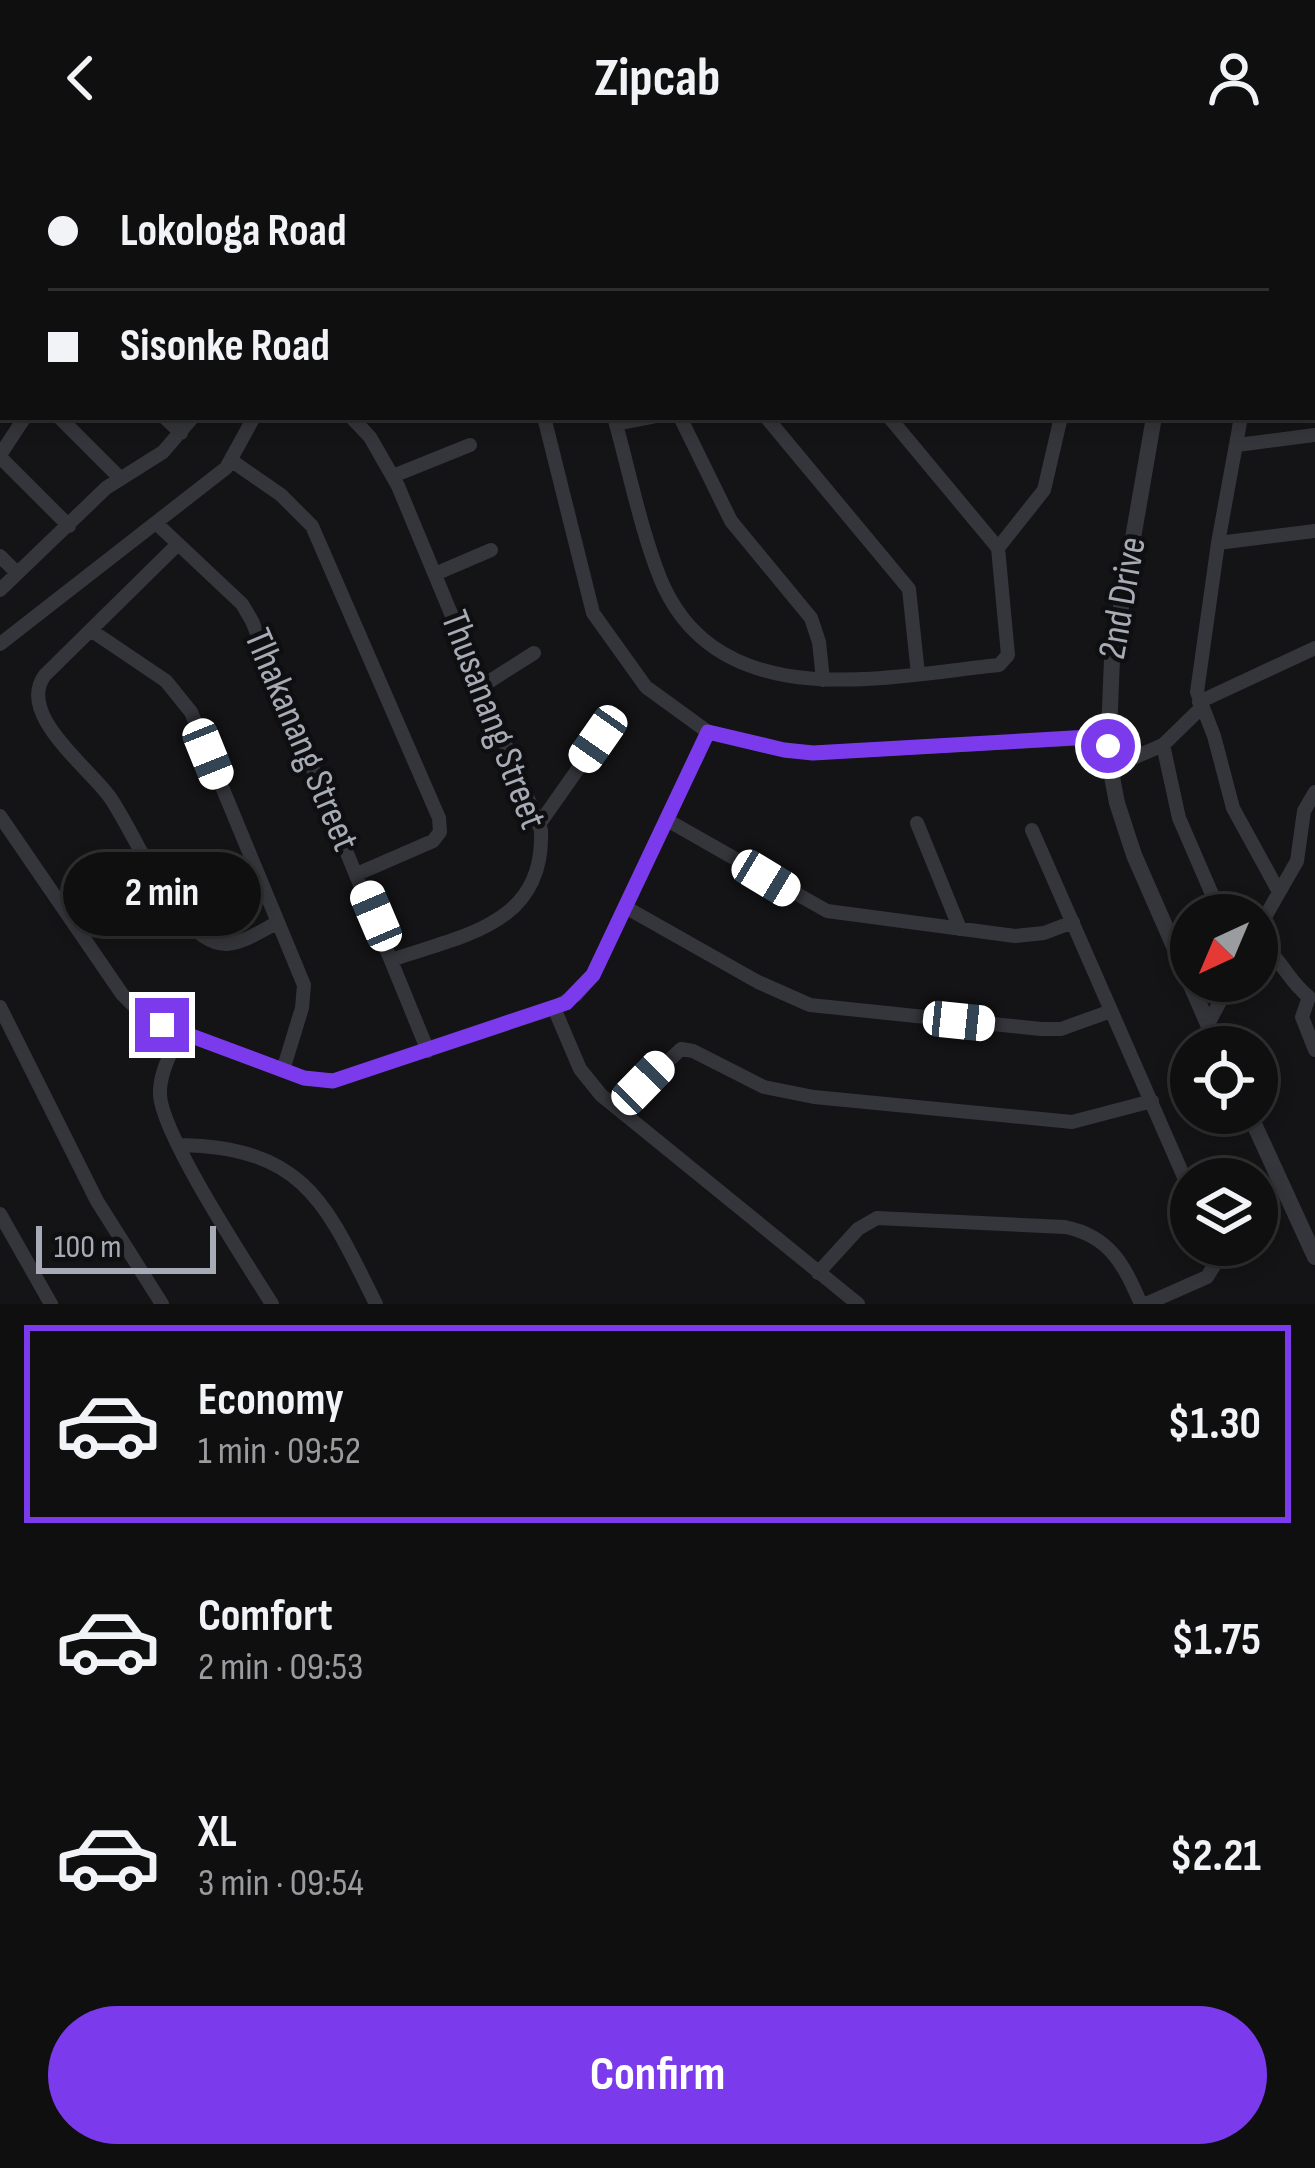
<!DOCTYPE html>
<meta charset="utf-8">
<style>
body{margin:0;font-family:"Sofia Sans Condensed",sans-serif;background:#1d1d1e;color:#f1f3f6;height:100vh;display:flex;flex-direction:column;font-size:45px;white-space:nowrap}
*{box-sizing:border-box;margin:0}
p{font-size:39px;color:#9b9c9f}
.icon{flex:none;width:66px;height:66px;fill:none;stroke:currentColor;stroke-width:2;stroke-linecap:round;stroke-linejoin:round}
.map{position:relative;height:1148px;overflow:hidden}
.side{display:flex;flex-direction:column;background:#0f0f10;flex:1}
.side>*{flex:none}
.banner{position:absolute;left:0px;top:0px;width:1317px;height:264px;box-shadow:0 6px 18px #0003,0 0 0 3px #2f2f30;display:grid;align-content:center;height:264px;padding:0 48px;background:#0f0f10}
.needle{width:78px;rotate:224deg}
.buttons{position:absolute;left:1170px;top:738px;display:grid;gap:24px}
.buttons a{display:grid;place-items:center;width:108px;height:108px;border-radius:50%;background:#0f0f10;box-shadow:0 6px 18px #0003,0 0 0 3px #2f2f30;font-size:60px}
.scale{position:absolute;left:36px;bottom:30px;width:180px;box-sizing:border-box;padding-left:12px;border:6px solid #a6abb6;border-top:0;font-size:33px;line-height:42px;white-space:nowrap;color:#a6abb6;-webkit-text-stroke:9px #0f0f11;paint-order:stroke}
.end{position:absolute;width:54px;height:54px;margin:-27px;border:15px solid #7c3aed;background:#fff;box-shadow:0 0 0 6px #fff}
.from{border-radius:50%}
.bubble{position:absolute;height:84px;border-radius:42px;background:#0f0f10;box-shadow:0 6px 18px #0003,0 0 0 3px #2f2f30;font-size:39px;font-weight:700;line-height:84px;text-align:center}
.car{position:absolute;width:36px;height:72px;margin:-36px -18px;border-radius:15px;box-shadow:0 0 9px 3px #0007;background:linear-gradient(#fff 24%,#345 0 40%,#fff 0 76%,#345 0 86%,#fff 0)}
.banner b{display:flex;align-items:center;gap:42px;height:114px;font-size:45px}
.banner b+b{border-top:3px solid #2f2f30}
.banner i{width:30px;height:30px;background:#f1f3f6}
ul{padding:21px 0 0;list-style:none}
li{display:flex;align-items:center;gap:36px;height:198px;margin:0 24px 18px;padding:0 24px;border:6px solid transparent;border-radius:0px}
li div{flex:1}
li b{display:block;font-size:45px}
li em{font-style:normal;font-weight:700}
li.on{border-color:#7c3aed}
li>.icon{width:108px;height:108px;stroke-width:1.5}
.primary-button{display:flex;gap:24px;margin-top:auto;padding:24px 48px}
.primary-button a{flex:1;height:138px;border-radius:72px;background:#7c3aed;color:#fff;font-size:48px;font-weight:700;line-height:138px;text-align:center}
header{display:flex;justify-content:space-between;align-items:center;height:156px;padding:0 48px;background:#0f0f10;font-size:54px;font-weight:700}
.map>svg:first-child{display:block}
</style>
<header><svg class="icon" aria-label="back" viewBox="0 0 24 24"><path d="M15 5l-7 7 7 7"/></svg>Zipcab<svg class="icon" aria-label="person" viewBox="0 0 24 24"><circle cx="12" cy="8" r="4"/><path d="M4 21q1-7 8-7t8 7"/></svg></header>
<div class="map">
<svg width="1315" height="1148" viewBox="0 0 1315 1148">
<rect width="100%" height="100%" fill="#141416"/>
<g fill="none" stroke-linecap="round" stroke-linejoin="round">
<path stroke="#35363b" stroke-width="14" d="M77 0 78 3
M229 0 231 3
M312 0 314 3
M414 0 415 3
M481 0 482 3
M605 0 607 3
M725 0 728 3
M850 0 853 3
M131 3 135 0
M909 3 911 0
M1005 3 1006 0
M1107 3V0
M0 11 3 3
M1314 69H1315
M0 179 3 174
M1314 182H1315
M59 261 119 321
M164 261 181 277
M351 261 370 281 398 330 541 674C545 768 465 779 394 803
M544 261 593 457 646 531 708 576 784 594 813 597 1107 581
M614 261C629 314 640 371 660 422 717 561 883 521 999 509L1008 499 998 392 889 261
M680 261 731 365 811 462 819 486 823 524
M766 261 909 433 918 518
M1241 261 1218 387 1197 536 1214 580 1233 652 1279 736
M616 268 652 261
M1237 289 1315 279
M0 299 25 261
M0 301 69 370
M232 305 281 339 312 370 439 662 440 676 433 685 357 718
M393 320 470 289
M157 368 242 448 252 465 428 895
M1218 387 1315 375
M177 389 45 519C16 557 86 609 109 640 135 675 178 790 227 788 244 787 263 774 278 766
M998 392 1044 334 1061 261
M0 400 17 417
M435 418 491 394
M0 434 106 332 163 296 193 261
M92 475 166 525 191 556 304 829 302 852 283 914
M0 488 226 312 254 261
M482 530 534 497
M1199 546 1315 492
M1163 589 1179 662 1221 759
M1110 612 1163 589 1201 552
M0 660 122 838 147 863 162 869 304 922 333 925 554 852 576 839 593 819 708 576
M667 664 827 755 1015 780 1044 777 1073 766
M540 667 599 583
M917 667 960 773
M1032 674 1191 1037
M627 752 758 826 810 849 1041 873H1061L1111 855
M1257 775 1297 705 1304 655 1315 636
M1257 787C1282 801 1287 824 1309 841
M1309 841 1302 861 1315 894
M0 851 97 1045 162 1148
M554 852 580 913 601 939 858 1148
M1208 868 1231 825
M180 876C172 895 159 917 160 939 162 979 247 1108 272 1148
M618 953 681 893 693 895 764 931 814 941 1072 966 1152 945
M181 989C306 992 326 1048 376 1148
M0 1058 51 1148
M818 1117 858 1073 877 1062 1065 1071C1110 1080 1124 1109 1141 1148
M1146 1148 1207 1121 1217 1105 1213 1089"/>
<path stroke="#35363b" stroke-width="16" d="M1198 3 1199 0
M1154 261 1112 503 1108 600 1117 647 1134 699 1218 891
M1249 957 1315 1101"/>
</g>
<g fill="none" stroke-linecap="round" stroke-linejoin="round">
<path stroke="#7c3aed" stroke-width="15" d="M162 869 304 922 333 925 566 847 593 819 708 576 784 594 813 597 1107 580 1108 590"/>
</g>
<g text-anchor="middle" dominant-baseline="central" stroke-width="9" stroke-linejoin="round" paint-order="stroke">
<g font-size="39" fill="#a6abb6" stroke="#0f0f11">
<text transform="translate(1123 442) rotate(-80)">2nd Drive</text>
<text transform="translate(493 564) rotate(69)">Thusanang Street</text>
<text transform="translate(301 584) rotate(67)">Tlhakanang Street</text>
</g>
</g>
</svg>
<div class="buttons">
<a><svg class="needle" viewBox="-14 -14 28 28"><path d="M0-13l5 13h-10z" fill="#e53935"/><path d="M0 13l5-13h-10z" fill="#9b9c9f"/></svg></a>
<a><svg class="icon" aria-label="locate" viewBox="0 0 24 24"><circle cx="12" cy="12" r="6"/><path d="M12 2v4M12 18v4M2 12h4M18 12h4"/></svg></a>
<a><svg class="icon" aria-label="layers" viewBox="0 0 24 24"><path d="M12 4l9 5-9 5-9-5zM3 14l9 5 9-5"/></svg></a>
</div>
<div class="scale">100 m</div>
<i class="end from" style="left:1108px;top:590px"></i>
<i class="end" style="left:162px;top:869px"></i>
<div class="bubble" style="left:63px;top:696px;width:198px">2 min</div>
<i class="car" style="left:598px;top:583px;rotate:215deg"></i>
<i class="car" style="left:208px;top:598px;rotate:158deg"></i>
<i class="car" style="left:766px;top:722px;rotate:121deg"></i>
<i class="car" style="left:376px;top:760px;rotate:337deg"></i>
<i class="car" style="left:959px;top:865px;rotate:96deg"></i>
<i class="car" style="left:643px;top:927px;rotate:44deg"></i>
<div class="banner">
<b><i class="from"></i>Lokologa Road</b>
<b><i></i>Sisonke Road</b>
</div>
</div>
<section class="side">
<ul>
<li class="on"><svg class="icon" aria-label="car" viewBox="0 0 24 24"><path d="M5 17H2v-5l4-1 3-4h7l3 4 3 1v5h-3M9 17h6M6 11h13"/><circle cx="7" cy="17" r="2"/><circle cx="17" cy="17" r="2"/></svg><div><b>Economy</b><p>1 min · 09:52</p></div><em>$1.30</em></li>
<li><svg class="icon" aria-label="car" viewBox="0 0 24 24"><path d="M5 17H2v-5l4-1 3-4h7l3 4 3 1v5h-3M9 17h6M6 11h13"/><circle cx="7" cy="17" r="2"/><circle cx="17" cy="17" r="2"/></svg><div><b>Comfort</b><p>2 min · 09:53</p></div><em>$1.75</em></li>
<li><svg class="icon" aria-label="car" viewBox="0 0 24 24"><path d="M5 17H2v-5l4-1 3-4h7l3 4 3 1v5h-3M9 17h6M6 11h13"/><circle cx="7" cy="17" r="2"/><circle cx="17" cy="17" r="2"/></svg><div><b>XL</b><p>3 min · 09:54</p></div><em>$2.21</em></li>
</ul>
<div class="primary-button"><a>Confirm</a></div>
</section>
